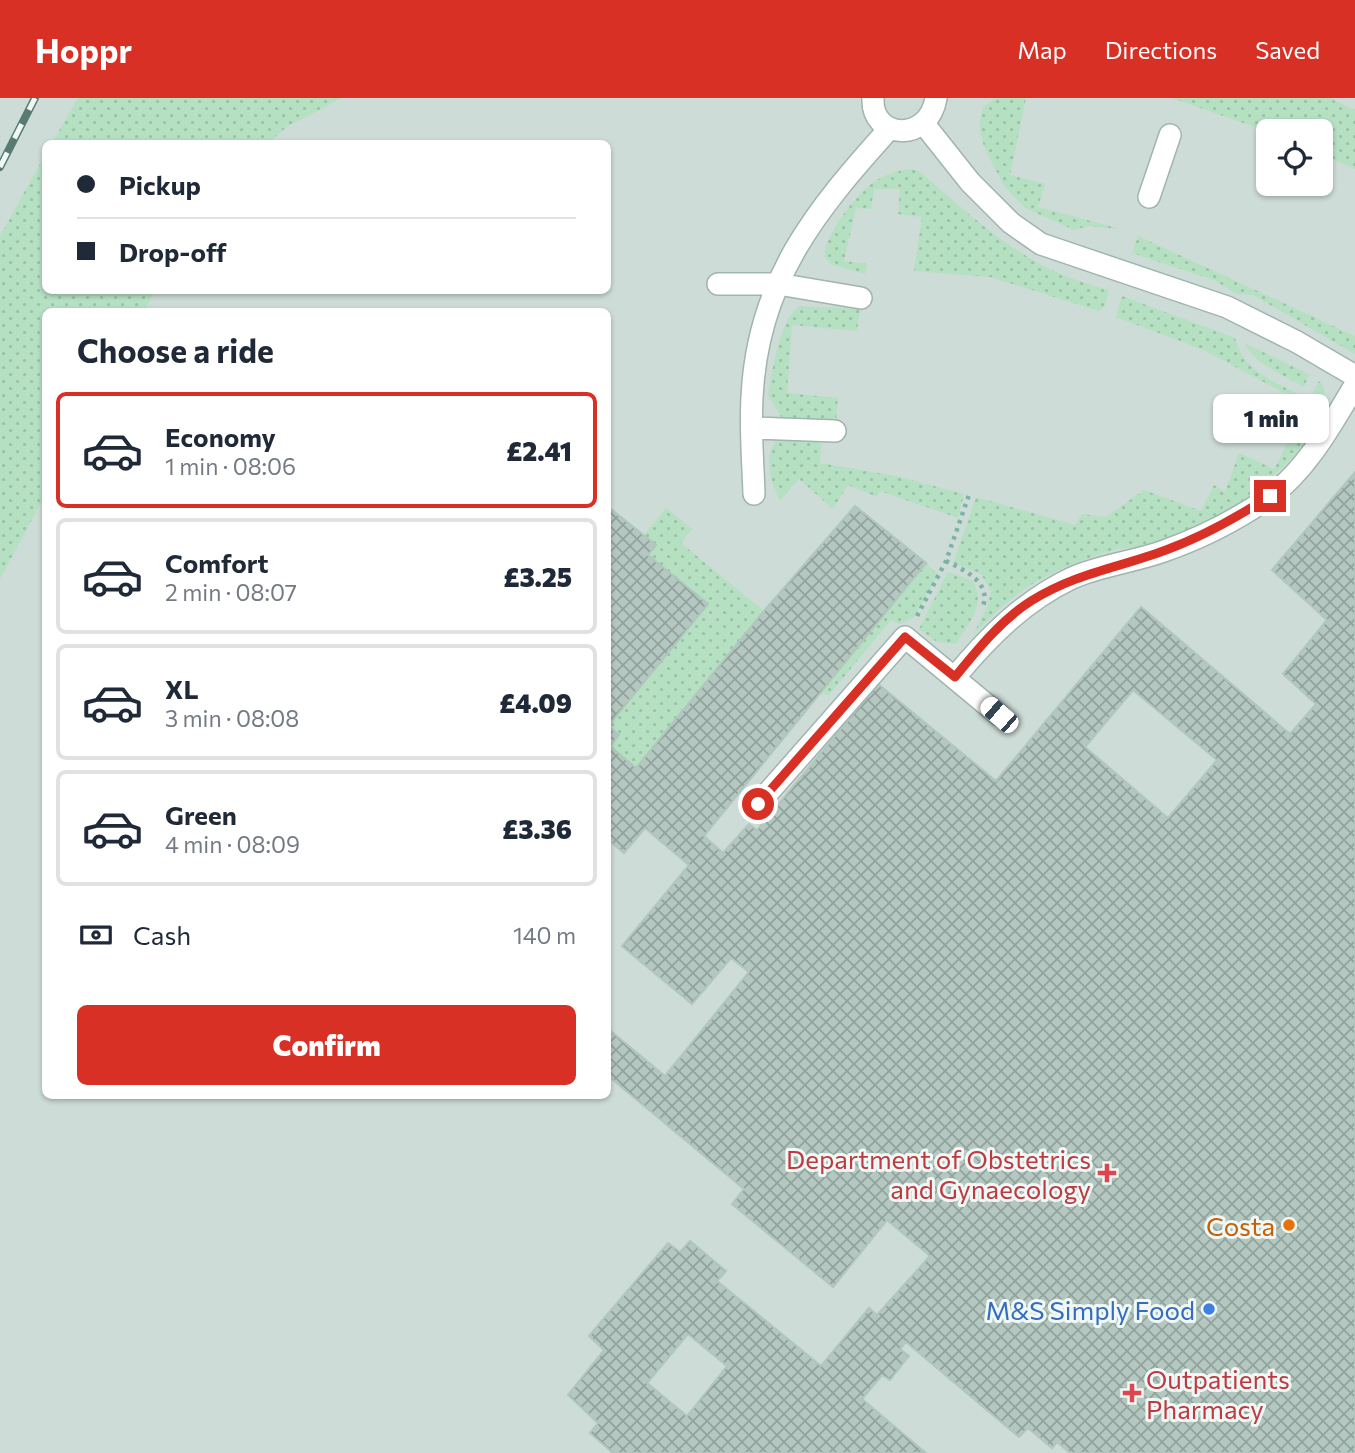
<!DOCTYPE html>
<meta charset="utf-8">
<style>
body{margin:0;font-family:Commissioner,sans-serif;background:#f2f2f3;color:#1f2937;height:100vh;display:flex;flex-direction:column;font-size:26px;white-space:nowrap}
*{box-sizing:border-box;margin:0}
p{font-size:23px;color:#747a83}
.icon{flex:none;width:38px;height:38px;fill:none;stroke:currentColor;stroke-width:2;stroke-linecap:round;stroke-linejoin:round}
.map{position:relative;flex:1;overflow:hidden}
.details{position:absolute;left:42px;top:210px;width:569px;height:791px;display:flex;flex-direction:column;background:#fff;border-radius:10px;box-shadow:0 2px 5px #0004}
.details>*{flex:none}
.hud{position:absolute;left:42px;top:42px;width:569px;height:154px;border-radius:10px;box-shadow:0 2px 5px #0004;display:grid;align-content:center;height:154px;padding:0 35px;background:#fff}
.buttons{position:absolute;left:1256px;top:21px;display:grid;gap:14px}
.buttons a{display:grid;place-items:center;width:77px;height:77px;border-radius:10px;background:#fff;box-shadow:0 2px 5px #0004;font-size:35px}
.end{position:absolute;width:32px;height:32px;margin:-16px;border:9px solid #d93025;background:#fff;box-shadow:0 0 0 4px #fff}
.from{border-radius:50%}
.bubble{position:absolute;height:49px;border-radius:10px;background:#fff;box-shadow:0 2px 5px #0004;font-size:23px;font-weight:800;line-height:49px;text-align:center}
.car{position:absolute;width:21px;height:42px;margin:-21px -10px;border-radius:9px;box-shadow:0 0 5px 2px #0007;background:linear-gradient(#fff 24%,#345 0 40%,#fff 0 76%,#345 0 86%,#fff 0)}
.hud b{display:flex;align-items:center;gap:24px;height:66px;font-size:26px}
.hud b+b{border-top:2px solid #e0e1e3}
.hud i{width:18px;height:18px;background:#1f2937}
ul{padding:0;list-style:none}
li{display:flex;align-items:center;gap:21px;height:116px;margin:0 14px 10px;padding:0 21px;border:4px solid #e0e1e3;border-radius:10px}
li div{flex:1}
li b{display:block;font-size:26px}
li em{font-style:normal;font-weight:800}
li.current{border-color:#d93025}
li>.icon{width:63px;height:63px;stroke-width:1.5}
h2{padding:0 35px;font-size:32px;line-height:84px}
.pay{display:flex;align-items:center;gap:18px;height:77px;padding:0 35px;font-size:26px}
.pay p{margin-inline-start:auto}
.button{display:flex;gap:14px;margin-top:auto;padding:14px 35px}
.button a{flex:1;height:80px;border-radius:10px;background:#d93025;color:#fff;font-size:28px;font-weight:800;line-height:80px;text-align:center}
header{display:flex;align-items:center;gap:42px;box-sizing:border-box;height:98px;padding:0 35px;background:#d93025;color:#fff}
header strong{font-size:33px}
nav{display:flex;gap:38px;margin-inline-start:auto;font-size:24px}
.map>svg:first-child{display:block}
</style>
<header>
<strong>Hoppr</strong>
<nav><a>Map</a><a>Directions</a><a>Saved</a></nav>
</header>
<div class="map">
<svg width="1355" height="1355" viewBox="0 0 1355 1355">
<defs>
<pattern id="grass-dots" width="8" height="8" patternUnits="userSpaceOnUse" patternTransform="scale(1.75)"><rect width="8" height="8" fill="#b5e0c2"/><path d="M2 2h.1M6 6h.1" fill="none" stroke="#9bc1a7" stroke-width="1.8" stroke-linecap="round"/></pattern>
<pattern id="building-cross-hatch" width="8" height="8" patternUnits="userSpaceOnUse" patternTransform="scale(1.75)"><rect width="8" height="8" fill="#b4c7c0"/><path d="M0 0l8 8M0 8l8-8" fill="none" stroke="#92a39d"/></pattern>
</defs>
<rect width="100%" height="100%" fill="#dfece7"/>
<path fill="#cddcd6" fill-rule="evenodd" d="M0 0H1355V1355H0ZM1269 33H1321V86H1269ZM46 46H607V192H46ZM46 214H607V998H46Z"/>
<path fill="url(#grass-dots)" d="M78 0H342L288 28 268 45H52Z
M996 0H1026L1010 77 1045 86 1038 109 1121 131 1088 128 1074 132 1025 110 1004 88 984 49 979 28 983 9Z
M1172 0H1330L1355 12V71L1321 56V33L1269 34Z
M45 57 46 192 155 193 144 213 46 214 45 397 0 481V138Z
M909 71 919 73C981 126 1026 172 1109 192L1105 208 1099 213 990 179 914 173 922 119 898 116 900 91H874L871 111 856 110 844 163 867 166 865 176 833 167 825 160C821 140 860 91 877 82 887 76 898 73 909 71Z
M1138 138 1355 238V256L1253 197 1237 196 1214 182 1132 155Z
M1122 198 1235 240C1243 273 1274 283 1302 298L1299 303 1204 252 1116 219Z
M800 208 860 211 857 233 792 227 787 295 838 300 836 322 781 319 768 297C772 274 780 219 800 208Z
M1244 245 1309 276 1304 289C1283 277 1256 267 1244 245Z
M1319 283C1334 297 1315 318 1306 332L1310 338C1271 390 1212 429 1149 447 1139 450 1128 449 1118 451 1093 457 1066 468 1043 480 1017 493 993 516 973 537L987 509 991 493 981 476 953 465 976 399 1075 427 1082 416 1106 419 1144 392 1201 413 1214 387 1225 394 1239 355 1274 371Z
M780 338 817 340 821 344 820 365 896 378 964 396 958 420 880 393 877 399 848 387 833 411 799 381 780 402C768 380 763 357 780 338Z
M666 410 692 431 681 445 764 513 636 670 610 648 619 637 608 628 707 506 648 457 655 447 644 437Z
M926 465 938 477 914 519 900 526 891 522 828 598 822 595Z
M948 474 972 482C988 505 968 526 956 546L937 544 919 531Z"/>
<path fill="url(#building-cross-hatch)" stroke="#b0c6be" stroke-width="2" fill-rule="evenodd" d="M1355 374V1355H1070L1057 1344 1052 1350 1028 1330 1019 1339 906 1244 900 1251 909 1258 890 1282 882 1277 862 1301 926 1355H613L590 1335 598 1325 568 1297 604 1252 589 1238 668 1145 680 1154 690 1143 726 1173 717 1183 821 1268 869 1210 877 1217 930 1158 887 1122 833 1189 732 1106 744 1091 607 977V930L665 978 749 874 731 860 692 906 622 848 689 767 645 730 624 755 607 741V408L656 447 648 457 708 506 608 628 619 637 610 648 636 670 764 513 855 408 926 465 704 738 723 755 749 726 757 732 878 586 996 683 1141 509 1290 636 1316 606 1283 576 1327 522 1272 472ZM1133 592 1217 662 1168 720 1085 649ZM688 1236 727 1268 687 1318 647 1285Z"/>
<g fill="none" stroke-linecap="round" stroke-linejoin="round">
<defs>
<path id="minor" d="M873 0C871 42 929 45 936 0
M924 26 970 84 1011 125 1041 146 1227 209 1297 244 1355 278
M1149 99 1170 37
M718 186H778L861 200
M752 330 835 333
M754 396C753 364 750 332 752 300 757 183 816 112 890 30
M955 579C989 538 1024 503 1072 480 1101 467 1134 464 1164 453 1201 440 1235 423 1268 400 1306 373 1332 326 1355 287
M758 706 905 539 999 617"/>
</defs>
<use href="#minor" stroke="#a1b4af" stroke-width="24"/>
<path stroke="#7bb3a4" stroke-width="4.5" stroke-dasharray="3.5 5" stroke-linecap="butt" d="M946 463C966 473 993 485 982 511
M917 518 946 463 969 397"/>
<use href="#minor" stroke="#fff" stroke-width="21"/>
<defs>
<path id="rail" d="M0 69 35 0"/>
</defs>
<use href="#rail" stroke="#587a72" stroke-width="8"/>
<use href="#rail" stroke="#eff8f4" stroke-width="5" stroke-dasharray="16" stroke-linecap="butt"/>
</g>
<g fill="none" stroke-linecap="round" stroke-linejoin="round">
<path stroke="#d93025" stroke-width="9" d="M758 706 905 539 955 579C977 552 1001 522 1031 503 1076 475 1118 470 1166 452 1204 438 1236 420 1270 398"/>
</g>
<g fill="#e0444e" stroke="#eff8f4" stroke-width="2.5">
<path d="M1103.5 1064.5h7v7h7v7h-7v7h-7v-7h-7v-7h7z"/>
<path d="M1128.5 1284.5h7v7h7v7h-7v7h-7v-7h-7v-7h7z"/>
</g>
<circle fill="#e8710a" stroke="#eff8f4" stroke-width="2.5" cx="1289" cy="1127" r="7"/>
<circle fill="#3f7fe0" stroke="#eff8f4" stroke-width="2.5" cx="1209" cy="1211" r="7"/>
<g text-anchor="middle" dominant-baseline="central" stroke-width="6" stroke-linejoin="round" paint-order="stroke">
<g font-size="26" fill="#be3a42" stroke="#eff8f4" text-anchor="end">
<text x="1091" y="1060">Department of Obstetrics<tspan x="1091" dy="30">and Gynaecology</tspan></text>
<text x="1146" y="1280" text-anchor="start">Outpatients<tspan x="1146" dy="30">Pharmacy</tspan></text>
</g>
<g font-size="26" fill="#c56008" stroke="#eff8f4" text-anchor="end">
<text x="1275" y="1127">Costa</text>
</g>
<g font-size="26" fill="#366cbe" stroke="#eff8f4" text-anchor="end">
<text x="1195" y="1211">M&amp;S Simply Food</text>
</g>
</g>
</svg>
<div class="buttons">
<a><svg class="icon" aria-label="locate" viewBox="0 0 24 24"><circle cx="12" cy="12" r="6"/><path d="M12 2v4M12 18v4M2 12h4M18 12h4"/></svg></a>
</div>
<i class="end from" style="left:758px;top:706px"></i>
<i class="end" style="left:1270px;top:398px"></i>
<div class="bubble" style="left:1213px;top:296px;width:116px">1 min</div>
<i class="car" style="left:999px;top:617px;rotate:311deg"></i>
<div class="hud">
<b><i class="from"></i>Pickup</b>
<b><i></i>Drop-off</b>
</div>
<section class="details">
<h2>Choose a ride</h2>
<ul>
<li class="current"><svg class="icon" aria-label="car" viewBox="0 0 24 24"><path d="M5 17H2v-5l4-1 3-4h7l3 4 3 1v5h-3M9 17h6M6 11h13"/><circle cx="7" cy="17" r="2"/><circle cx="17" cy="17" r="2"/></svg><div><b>Economy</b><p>1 min · 08:06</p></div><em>£2.41</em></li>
<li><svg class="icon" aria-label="car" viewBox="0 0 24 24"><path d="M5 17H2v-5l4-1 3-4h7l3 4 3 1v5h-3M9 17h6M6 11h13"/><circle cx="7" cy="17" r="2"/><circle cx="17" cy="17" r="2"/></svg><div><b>Comfort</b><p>2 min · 08:07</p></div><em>£3.25</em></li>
<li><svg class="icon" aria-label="car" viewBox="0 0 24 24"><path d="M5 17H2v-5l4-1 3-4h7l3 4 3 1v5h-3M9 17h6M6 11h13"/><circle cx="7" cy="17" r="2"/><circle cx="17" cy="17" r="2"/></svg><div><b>XL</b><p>3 min · 08:08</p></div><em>£4.09</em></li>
<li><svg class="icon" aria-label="car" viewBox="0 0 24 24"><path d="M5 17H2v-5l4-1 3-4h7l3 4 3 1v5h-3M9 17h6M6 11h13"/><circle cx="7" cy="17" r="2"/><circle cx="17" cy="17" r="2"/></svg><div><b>Green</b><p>4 min · 08:09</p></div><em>£3.36</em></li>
</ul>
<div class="pay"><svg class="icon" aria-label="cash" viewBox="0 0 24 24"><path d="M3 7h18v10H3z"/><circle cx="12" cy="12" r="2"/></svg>Cash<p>140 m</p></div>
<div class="button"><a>Confirm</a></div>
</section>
</div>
